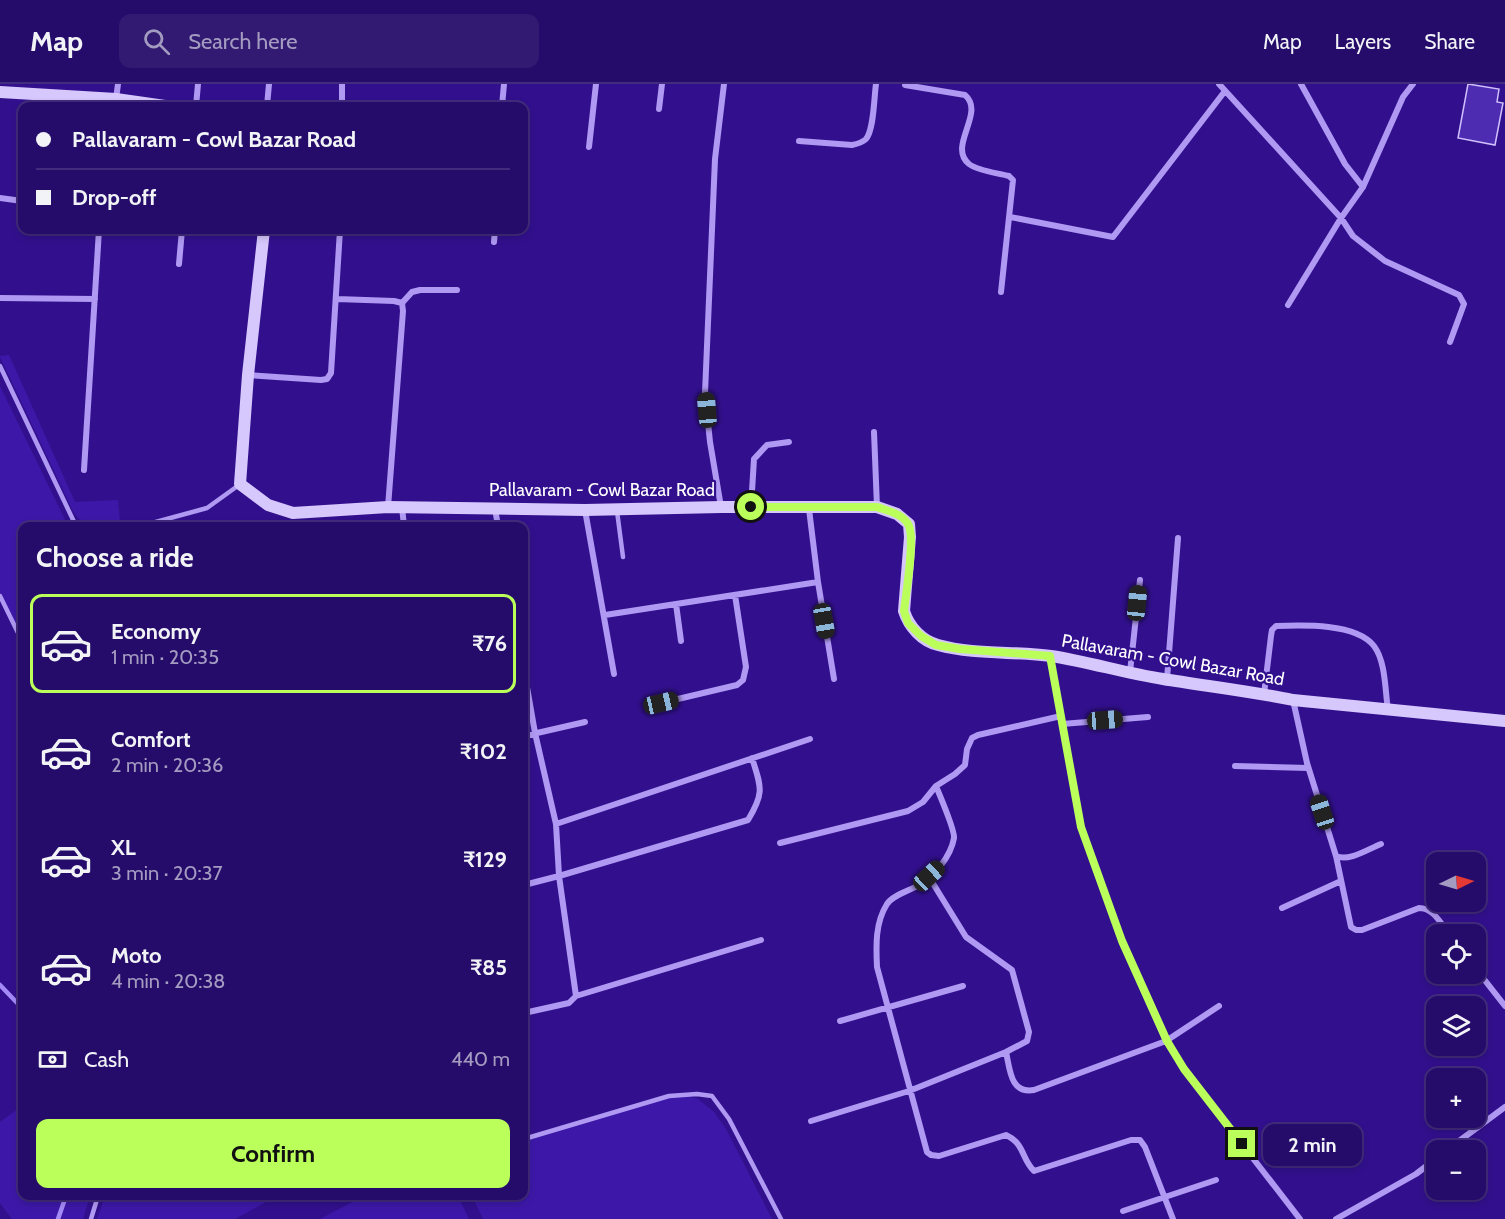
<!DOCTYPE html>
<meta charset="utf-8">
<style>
body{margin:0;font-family:Cabin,sans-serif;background:#321a72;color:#f1f3f6;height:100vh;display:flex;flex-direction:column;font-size:22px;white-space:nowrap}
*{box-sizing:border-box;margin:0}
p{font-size:20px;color:#a49bc1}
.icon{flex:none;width:33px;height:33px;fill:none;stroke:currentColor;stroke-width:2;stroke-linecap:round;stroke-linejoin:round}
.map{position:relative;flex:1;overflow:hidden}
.details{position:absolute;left:18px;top:438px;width:510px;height:678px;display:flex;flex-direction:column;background:#260c6a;border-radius:12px;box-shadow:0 3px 9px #0003,0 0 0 2px #422c7e}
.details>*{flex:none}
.top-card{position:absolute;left:18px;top:18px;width:510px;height:132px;border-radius:12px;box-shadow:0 3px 9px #0003,0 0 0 2px #422c7e;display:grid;align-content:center;height:132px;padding:0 18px;background:#260c6a}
.needle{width:39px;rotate:85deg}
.controls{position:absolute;left:1426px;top:768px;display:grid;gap:12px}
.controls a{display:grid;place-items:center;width:60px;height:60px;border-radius:12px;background:#260c6a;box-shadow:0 3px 9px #0003,0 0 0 2px #422c7e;font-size:30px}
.end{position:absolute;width:27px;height:27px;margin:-14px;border:8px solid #baff5a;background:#111;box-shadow:0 0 0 3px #111}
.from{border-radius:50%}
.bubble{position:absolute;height:42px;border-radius:12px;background:#260c6a;box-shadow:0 3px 9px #0003,0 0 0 2px #422c7e;font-size:20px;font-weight:700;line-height:42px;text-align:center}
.car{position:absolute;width:18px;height:36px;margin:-18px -9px;border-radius:8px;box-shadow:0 0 4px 2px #0007;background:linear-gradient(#222 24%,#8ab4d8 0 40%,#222 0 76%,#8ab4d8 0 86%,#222 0)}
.top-card b{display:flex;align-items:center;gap:21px;height:57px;font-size:22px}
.top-card b+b{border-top:2px solid #422c7e}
.top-card i{width:15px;height:15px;background:#f1f3f6}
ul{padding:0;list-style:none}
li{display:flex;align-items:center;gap:18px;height:99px;margin:0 12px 9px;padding:0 6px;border:3px solid transparent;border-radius:12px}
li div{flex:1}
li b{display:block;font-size:22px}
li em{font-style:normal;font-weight:700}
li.current{border-color:#baff5a}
li>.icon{width:54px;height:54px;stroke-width:1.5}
h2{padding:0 18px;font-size:27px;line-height:72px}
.pay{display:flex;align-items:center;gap:15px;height:66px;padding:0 18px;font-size:22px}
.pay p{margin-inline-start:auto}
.action{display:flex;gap:12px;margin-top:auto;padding:12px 18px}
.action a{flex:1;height:69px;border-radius:12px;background:#baff5a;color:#111;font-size:24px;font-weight:700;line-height:69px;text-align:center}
header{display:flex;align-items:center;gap:36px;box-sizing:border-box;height:84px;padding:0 30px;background:#260c6a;border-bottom:2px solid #422c7e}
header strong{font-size:28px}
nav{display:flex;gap:33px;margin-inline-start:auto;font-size:21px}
.search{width:420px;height:54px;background:#321a72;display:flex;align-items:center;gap:15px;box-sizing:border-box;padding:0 21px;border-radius:12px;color:#a49bc1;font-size:22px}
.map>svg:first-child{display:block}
</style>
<header>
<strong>Map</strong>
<div class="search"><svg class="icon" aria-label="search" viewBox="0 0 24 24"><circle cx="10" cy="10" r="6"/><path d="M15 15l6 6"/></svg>Search here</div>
<nav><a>Map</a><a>Layers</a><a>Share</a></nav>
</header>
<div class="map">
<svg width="1505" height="1135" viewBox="0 0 1505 1135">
<rect width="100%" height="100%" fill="#32108d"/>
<path fill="#3d18a8" d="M9 271 75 418 118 416 120 438H85L79 435 73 427 0 273V272Z
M0 302 68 442H22V559L0 513Z
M678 1009 698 1015 714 1028 726 1045 772 1135H483L472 1112H524V1054Z
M22 1022V1112H90L83 1135H12L0 1119V1038Z
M105 1112H265L268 1117 235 1135H97Z
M364 1112H458L469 1135H320Z"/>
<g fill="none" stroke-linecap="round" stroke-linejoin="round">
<path stroke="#a48af6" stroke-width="4.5" d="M0 901 22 924
M58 1135 66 1112"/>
</g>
<path fill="#4e2cb2" stroke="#cfc0fd" stroke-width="1.5" d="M1468 0 1499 5 1497 18 1503 19 1495 61 1458 54Z"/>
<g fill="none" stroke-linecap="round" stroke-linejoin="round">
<path stroke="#af99f2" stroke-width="4.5" d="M0 282 76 442
M617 427 623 473
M141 442 207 424 239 401
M0 512 22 557
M524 1055 669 1012 697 1010 712 1012 729 1035 781 1135
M91 1135 98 1112"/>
<path stroke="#af99f2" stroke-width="6" d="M1219 0 1341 134 1353 152 1385 177 1459 211 1464 220 1450 258
M1301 0 1345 80 1363 103
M905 1 965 11C986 29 947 62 969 80 978 87 998 89 1009 92L1013 96 1001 208
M116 15 118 0
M196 22 198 0
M267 22 269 0
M342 22V0
M502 22 504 0
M659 25 662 0
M799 57 852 61C857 60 862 59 866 55 874 46 874 13 876 0
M589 63 596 0
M0 114 22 117
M1010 133 1113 153 1225 7
M494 158 495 146
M179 180 182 146
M0 214 95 215
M337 215 394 217 402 219 403 227 388 423
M402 219 412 208 420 206H457
M1288 221 1341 134 1363 103 1403 13 1413 0
M248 291 321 296 327 295 331 289 340 146
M874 348 877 423
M84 386 99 146
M402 423 404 442
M721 423 710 358 705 309 715 75 724 0
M751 423 754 375 767 361 789 358
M495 425 498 442
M809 425 818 498 834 595
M585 426 614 590
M676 520 681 557
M605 531 818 498
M1050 572 1081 743 1122 857 1166 957 1184 985 1300 1135
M524 586 535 649 556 740 559 792 748 736C765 708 761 703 752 674
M1130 588 1140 496
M1167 595 1178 454
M1264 610 1271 552 1272 546 1276 542C1303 541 1356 539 1374 562 1386 578 1385 607 1388 626
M1293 616 1307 679 1336 772C1349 778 1368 765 1381 760
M661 619 737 601 743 596 746 583 735 511
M1062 640 1148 633
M524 652 585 638
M1235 682 1308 684
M936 702C940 712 955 746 954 754 951 772 934 793 919 801 909 807 893 811 887 820 875 839 876 862 877 883L927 1068 931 1071 939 1072 1006 1051C1025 1060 1021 1074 1034 1087L1131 1056H1140L1145 1063 1173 1135
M556 740 810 655
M780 759 908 727 923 718 936 702 955 690 965 681 967 665 972 654 978 651 1061 632
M1336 772 1351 843 1356 846H1362L1419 824C1434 824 1441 840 1449 850
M929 793 966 853 1012 886 1029 948 1027 957 1006 968C1010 985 1010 1010 1034 1006L1166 957 1219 922
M524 801 559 792 576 912 569 919 524 929
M1282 824 1341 797
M1476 885 1505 922
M576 912 761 856
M840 937 963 902
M811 1037 909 1007 1006 968
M1447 1066 1505 1023
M1123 1127 1216 1096
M1336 1135 1416 1090 1437 1074"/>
<path stroke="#d6c7fc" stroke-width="12" d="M0 8 116 15 165 22
M264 146 248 291 240 400 268 421 293 429 388 423 585 426 721 423H877L897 430 909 440 910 453 904 527C909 543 922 557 938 561 975 571 1014 567 1051 572 1089 578 1125 589 1163 595 1206 602 1250 607 1293 616L1505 637"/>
</g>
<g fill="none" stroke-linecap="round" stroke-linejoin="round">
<path stroke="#baff5a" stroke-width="8" d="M751 423H877C888 427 904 430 909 442 915 457 906 509 904 527L908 539 921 552 936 561 960 565 1050 572 1081 743 1122 857 1167 957 1184 985 1242 1060"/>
</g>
<g text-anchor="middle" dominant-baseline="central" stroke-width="4.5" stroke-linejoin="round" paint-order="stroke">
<g font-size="18" fill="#fff" stroke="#32108d">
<text x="602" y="406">Pallavaram - Cowl Bazar Road</text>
<text transform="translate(1173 576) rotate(10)">Pallavaram - Cowl Bazar Road</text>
</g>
</g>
</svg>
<div class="controls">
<a><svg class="needle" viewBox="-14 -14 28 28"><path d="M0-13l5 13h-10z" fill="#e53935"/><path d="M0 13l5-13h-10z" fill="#a49bc1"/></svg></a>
<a><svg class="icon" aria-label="locate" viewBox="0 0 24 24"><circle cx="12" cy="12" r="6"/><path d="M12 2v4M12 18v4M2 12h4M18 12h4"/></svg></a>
<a><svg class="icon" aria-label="layers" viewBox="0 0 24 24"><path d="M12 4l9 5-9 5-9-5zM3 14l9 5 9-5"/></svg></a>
<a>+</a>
<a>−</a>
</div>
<i class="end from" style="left:751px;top:423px"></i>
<i class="end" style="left:1242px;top:1060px"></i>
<div class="bubble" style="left:1263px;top:1040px;width:99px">2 min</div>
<i class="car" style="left:707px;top:326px;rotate:355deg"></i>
<i class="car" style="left:1137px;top:519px;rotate:6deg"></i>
<i class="car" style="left:824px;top:537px;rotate:170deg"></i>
<i class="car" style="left:661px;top:619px;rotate:77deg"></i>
<i class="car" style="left:1105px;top:636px;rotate:86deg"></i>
<i class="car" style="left:1322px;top:728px;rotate:342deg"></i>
<i class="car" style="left:929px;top:792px;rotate:47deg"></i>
<div class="top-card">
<b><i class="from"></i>Pallavaram - Cowl Bazar Road</b>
<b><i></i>Drop-off</b>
</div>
<section class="details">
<h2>Choose a ride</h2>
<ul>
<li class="current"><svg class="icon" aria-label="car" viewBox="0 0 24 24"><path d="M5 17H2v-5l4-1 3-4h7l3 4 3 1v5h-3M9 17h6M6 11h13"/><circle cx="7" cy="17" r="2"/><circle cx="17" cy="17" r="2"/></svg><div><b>Economy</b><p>1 min · 20:35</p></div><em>₹76</em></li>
<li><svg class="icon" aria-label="car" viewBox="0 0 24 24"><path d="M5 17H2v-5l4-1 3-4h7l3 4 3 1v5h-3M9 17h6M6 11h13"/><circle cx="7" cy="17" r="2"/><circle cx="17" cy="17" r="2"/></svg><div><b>Comfort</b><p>2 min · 20:36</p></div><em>₹102</em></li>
<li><svg class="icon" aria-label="car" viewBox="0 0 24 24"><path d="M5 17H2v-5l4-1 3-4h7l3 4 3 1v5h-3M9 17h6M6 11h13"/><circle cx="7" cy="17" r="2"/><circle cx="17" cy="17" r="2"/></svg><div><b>XL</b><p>3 min · 20:37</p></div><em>₹129</em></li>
<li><svg class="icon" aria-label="car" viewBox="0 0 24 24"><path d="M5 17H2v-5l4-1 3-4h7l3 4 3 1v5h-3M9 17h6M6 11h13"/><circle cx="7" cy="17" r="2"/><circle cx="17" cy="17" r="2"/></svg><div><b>Moto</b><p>4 min · 20:38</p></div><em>₹85</em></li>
</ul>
<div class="pay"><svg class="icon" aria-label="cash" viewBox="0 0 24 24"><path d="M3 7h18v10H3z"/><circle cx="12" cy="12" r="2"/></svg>Cash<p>440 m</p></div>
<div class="action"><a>Confirm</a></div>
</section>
</div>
